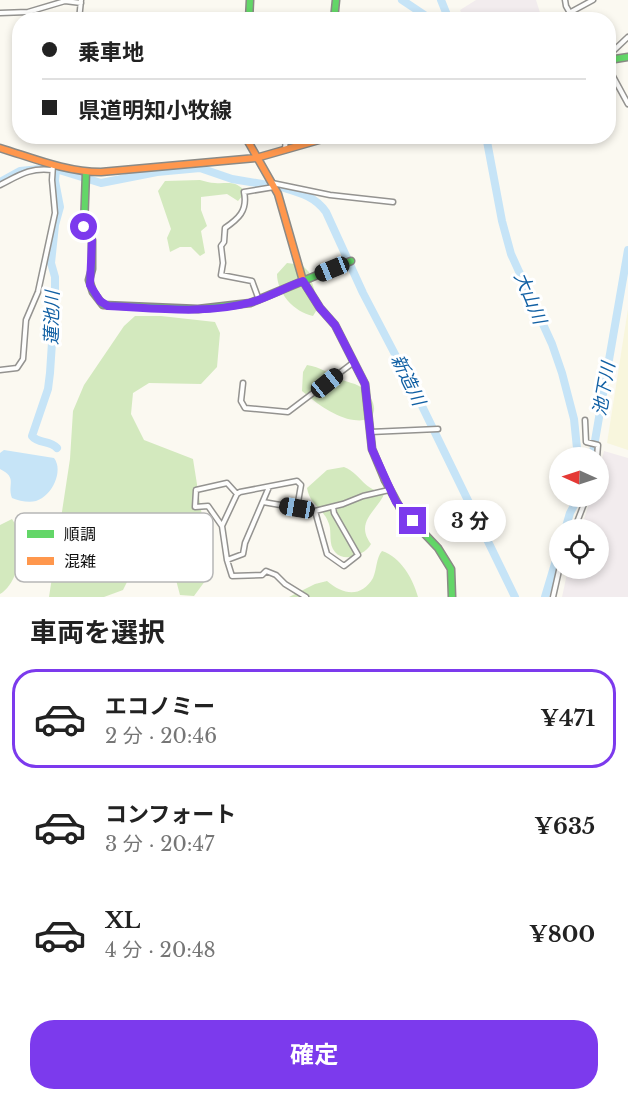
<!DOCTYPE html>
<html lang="ja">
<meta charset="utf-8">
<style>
body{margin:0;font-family:"Libre Baskerville","Noto Sans JP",serif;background:#f6f6f6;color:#222;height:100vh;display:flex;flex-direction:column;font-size:22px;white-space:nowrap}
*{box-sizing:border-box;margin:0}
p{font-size:20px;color:#767676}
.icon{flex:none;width:33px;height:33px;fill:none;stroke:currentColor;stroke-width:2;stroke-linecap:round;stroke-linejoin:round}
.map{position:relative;height:597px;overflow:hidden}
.drawer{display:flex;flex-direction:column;background:#fff;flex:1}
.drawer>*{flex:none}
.guide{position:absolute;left:12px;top:12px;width:604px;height:132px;border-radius:24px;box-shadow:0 3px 9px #0003;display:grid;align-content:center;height:132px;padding:0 30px;background:#fff}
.needle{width:39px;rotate:273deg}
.buttons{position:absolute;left:549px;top:447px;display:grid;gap:12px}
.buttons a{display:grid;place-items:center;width:60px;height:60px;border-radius:50%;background:#fff;box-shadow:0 3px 9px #0003;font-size:30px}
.end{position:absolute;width:27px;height:27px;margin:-14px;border:8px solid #7c3aed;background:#fff;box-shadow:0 0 0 3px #fff}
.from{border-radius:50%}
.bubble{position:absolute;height:42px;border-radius:21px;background:#fff;box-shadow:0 3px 9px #0003;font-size:20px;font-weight:700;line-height:42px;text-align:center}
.car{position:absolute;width:18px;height:36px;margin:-18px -9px;border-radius:8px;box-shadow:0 0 4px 2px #0007;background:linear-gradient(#222 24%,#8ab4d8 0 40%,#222 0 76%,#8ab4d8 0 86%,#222 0)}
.guide b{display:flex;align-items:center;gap:21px;height:57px;font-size:22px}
.guide b+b{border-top:2px solid #e0e0e0}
.guide i{width:15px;height:15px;background:#222}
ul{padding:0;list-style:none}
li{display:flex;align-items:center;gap:18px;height:99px;margin:0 12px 9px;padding:0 18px;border:3px solid transparent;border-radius:24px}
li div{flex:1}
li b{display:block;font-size:22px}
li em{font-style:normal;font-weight:700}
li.selected{border-color:#7c3aed}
li>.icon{width:54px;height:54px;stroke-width:1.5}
h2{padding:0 30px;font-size:27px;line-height:72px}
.action{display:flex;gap:12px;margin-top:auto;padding:12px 30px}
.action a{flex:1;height:69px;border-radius:24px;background:#7c3aed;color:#fff;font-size:24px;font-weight:700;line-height:69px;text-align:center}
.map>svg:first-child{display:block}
</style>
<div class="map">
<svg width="628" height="597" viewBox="0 0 628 597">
<rect width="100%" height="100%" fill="#fbf9f1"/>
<path fill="#f2ecee" d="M476 0H536L542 19H464L460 10Z
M604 451 628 458V597H562L568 569 598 568V530L581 529 591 497 598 496 599 471Z"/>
<path fill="#f8f6dd" d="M628 309V450L607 443Z"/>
<path fill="#d3e9be" d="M200 180C205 181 210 183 215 183 227 184 233 180 243 189V195L238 201 227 194 201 197V210L207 226 201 231 205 253 200 256 191 247H180L170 252 167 238 171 229 158 191 165 181Z
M287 263 302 265 309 272 319 306 313 316C294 312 277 293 277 274Z
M135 316H161L215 322 220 333 217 367 201 384 149 383 133 393 131 414 144 440 193 459 211 573 194 596 180 595 172 565 168 535 155 519 141 515 134 537 135 566 123 590 104 597H49L70 459 73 411 84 385 124 326Z
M307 365C320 367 330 374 342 380 347 382 354 383 359 386 377 397 383 424 354 420 336 418 316 403 302 391L303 372Z
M344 467C363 475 363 491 385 492 378 511 354 521 371 544 365 555 344 563 335 552 328 544 332 532 329 524 324 508 310 506 307 488L327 470Z
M12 519C15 524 20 531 21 537 23 555 16 585 0 594V525Z
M382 551C401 557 413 579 418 597H289L315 584 327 581C344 596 362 597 373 578 377 569 376 558 382 551Z"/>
<path fill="#c6e4f7" d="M4 450 54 458C64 471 52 496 36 501 29 503 19 501 12 498 7 484 18 478 0 469V453Z"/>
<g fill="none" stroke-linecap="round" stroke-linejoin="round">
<path stroke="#c6e4f7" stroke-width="8" d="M402 0 432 20
M441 0 449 20
M486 136 502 221 511 254 552 344 562 373 574 419 578 458
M56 169 55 181 60 207 55 225 51 263 55 277V297L50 373 48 389 32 436C38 444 50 440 57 448
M56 169 101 183 157 172 200 168 232 179 268 185
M0 182 20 171 49 168
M278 186C297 192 314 195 326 212L363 293 422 406 515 597
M592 458 628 250
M565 530 570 513 579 496
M545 597 560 547"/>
<defs>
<path id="street" d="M565 0 566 6 574 20
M0 13 28 12 65 1 81 3
M569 13 593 0
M79 20 81 0
M609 55 628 37
M609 69 628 104
M285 150 286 136
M272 183 330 195 393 202
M0 185C18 176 30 167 52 170
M259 300 252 281 221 275 223 263 221 246 224 242 225 228C238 219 248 211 244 192L274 187
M0 370 17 368 23 359 26 320 38 292 55 213 52 180 53 165
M243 383 241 401 245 408 288 412 354 362
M585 420 586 442 598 445 597 458
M370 432 438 429
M237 494 227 483 196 490 195 507 208 506 222 526 227 560 232 576 262 575 266 571 276 575 285 584 306 597
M263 502 315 511 343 504 363 496 389 490
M315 511 327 554 344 566 358 555 334 513 333 507
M222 526 237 494 240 492 297 481 301 485 297 508
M574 530 587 496
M227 560 243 554 245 543 269 487
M553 597 560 566"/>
<path id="fast" d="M249 20 250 0
M334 20 336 0
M609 60 628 57
M86 172 84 227 92 240V269L89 280 93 292 103 305 198 309 250 303 351 261
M385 480 400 508 438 548 451 569 452 597"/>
<path id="slow" d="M245 136 278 194 303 281 320 308 335 325 365 384 372 449 385 480
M0 148C33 158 66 172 101 172L256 158 333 136"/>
</defs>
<use href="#street" stroke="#949390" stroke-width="7"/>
<use href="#fast" stroke="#8b8a86" stroke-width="9"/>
<use href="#slow" stroke="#8b8a86" stroke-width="9"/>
<use href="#street" stroke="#fefefd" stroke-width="4"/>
<use href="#fast" stroke="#63d668" stroke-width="6"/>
<use href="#slow" stroke="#ff974d" stroke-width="6"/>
</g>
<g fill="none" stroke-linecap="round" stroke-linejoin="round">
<path stroke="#7c3aed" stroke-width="8" d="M84 227 92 240 90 285 100 301 108 306C154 308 206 315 252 302 269 297 286 287 303 281L320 308 335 325 365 384 372 449 396 502 413 521"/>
</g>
<g text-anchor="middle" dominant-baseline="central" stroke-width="6" stroke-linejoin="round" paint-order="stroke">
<g font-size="18" font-style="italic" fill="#1160a4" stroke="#fff">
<text transform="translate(530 298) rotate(67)">大山川</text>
<text transform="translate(52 318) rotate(-89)">蓮池川</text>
<text transform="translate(408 380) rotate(64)">新造川</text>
<text transform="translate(604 389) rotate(-80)">池下川</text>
</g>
</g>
<rect x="15" y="513" width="198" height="69" rx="9" fill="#fff" stroke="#b6b6b6" stroke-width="1.5"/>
<rect x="27" y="530" width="27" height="8" fill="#63d668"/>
<rect x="27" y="557" width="27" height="8" fill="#ff974d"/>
<g font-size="16" fill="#0d0d0d">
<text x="64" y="540">順調</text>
<text x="64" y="567">混雑</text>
</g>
</svg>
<div class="buttons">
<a><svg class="needle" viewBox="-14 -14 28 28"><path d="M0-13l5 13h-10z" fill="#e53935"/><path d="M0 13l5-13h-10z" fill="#767676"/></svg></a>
<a><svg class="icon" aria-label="locate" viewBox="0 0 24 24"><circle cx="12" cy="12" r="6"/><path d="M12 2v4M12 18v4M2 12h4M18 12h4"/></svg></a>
</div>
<i class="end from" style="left:84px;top:227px"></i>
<i class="end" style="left:413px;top:521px"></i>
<div class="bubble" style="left:434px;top:500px;width:72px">3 分</div>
<i class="car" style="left:332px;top:269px;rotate:248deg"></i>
<i class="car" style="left:327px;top:383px;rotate:51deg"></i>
<i class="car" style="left:297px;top:508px;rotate:280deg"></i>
<div class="guide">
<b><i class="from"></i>乗車地</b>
<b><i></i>県道明知小牧線</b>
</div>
</div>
<section class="drawer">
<h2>車両を選択</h2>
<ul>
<li class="selected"><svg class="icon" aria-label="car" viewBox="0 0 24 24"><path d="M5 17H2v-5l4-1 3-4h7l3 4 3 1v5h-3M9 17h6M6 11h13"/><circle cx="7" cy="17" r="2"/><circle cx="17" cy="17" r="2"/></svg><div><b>エコノミー</b><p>2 分 · 20:46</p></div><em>¥471</em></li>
<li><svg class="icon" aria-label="car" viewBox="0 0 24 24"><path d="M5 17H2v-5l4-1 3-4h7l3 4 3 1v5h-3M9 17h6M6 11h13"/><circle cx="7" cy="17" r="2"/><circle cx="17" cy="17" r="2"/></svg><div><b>コンフォート</b><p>3 分 · 20:47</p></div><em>¥635</em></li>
<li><svg class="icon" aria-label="car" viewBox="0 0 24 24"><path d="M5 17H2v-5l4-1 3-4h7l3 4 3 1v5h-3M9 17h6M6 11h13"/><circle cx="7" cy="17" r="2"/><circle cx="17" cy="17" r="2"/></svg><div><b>XL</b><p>4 分 · 20:48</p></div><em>¥800</em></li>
</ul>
<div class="action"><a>確定</a></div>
</section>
